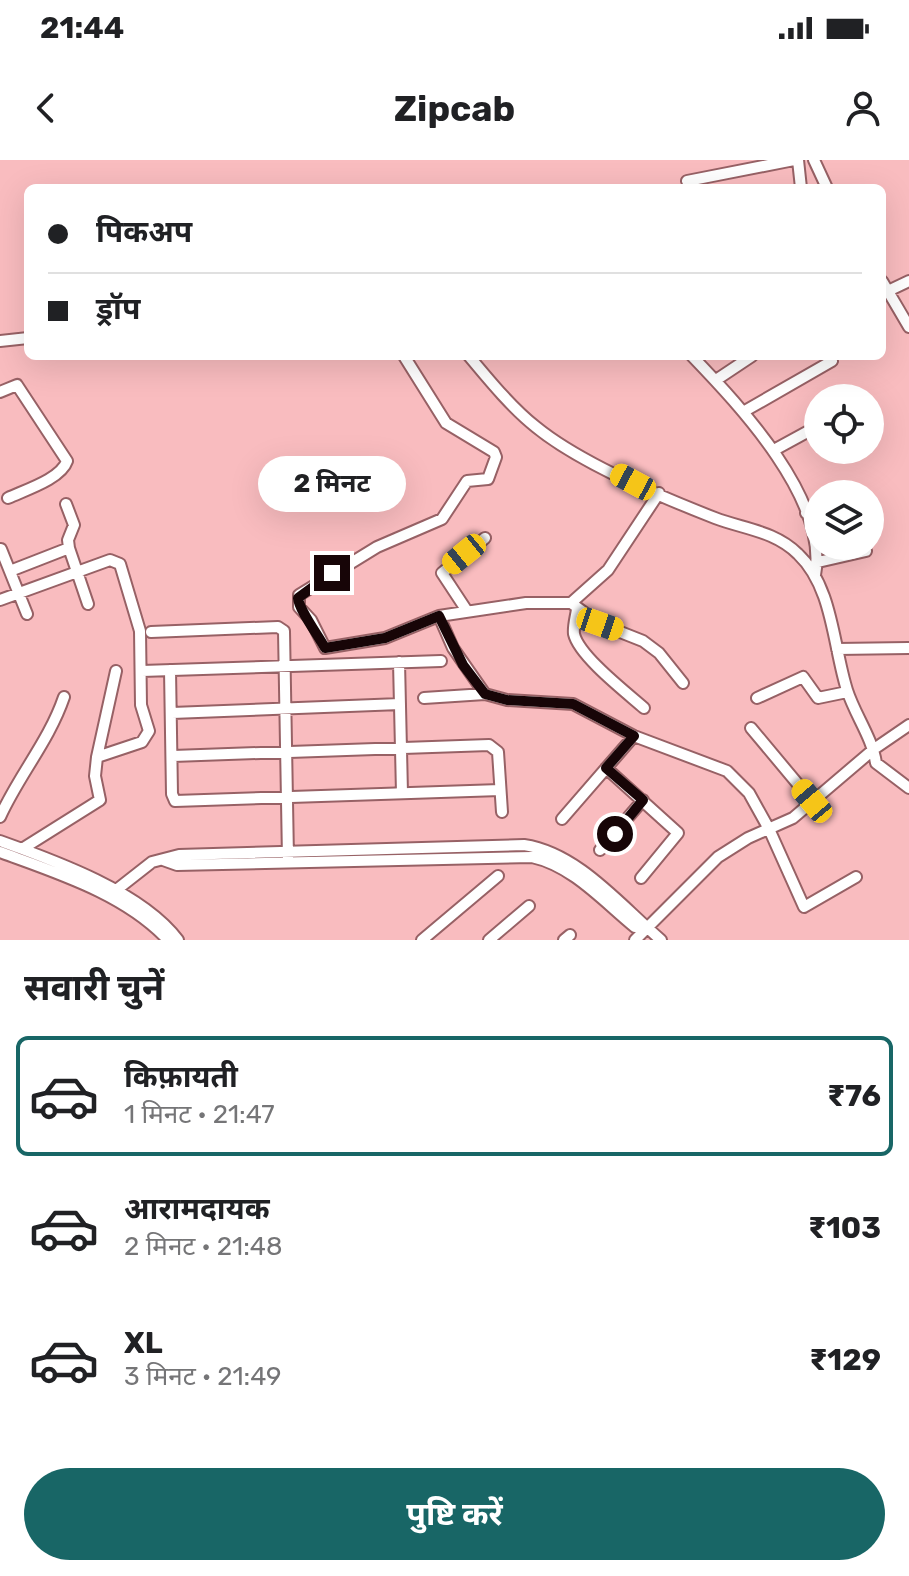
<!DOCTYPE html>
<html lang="hi">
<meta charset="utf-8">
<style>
body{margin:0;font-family:Rubik,"Noto Sans Devanagari",sans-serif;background:#f6f6f6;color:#202124;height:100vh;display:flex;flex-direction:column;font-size:30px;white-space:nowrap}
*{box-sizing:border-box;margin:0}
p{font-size:26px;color:#757577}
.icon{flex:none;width:44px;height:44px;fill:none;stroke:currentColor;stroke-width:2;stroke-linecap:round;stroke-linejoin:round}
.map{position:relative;height:780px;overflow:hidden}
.side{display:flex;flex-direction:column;background:#fff;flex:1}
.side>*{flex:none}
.banner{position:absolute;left:24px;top:24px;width:862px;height:176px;border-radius:12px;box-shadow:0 8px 32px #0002;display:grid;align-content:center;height:176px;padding:0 24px;background:#fff}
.tools{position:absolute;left:804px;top:224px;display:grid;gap:16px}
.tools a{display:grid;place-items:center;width:80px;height:80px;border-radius:50%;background:#fff;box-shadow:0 8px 32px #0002;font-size:40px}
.end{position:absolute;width:36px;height:36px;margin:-18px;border:10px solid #170507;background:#fff;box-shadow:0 0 0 4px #fff}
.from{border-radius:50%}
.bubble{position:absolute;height:56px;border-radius:28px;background:#fff;box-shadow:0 8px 32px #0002;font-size:26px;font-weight:700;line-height:56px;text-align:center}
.car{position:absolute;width:24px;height:48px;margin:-24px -12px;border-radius:10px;box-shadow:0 0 6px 2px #0007;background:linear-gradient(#f5c518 24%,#345 0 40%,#f5c518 0 76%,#345 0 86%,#f5c518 0)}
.banner b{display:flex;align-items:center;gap:28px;height:76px;font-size:30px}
.banner b+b{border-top:2px solid #e0e0e0}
.banner i{width:20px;height:20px;background:#202124}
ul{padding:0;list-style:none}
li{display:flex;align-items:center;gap:24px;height:120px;margin:0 16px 12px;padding:0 8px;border:4px solid transparent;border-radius:12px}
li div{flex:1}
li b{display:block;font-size:30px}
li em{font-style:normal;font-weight:700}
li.active{border-color:#186666}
li>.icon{width:72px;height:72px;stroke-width:1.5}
h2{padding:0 24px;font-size:36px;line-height:96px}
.primary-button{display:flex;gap:16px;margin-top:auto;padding:16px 24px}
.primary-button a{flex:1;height:92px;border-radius:48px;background:#186666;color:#fff;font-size:32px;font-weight:700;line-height:92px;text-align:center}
.status{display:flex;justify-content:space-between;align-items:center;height:56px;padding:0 40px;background:#fff;direction:ltr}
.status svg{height:22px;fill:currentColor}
header{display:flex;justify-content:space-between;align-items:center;height:104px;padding:0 24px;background:#fff;font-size:36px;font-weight:700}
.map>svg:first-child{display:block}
</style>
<div class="status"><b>21:44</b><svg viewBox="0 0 49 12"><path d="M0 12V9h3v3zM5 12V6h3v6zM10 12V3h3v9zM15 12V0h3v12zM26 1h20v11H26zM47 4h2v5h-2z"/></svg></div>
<header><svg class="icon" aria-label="back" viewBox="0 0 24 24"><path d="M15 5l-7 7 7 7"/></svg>Zipcab<svg class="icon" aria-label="person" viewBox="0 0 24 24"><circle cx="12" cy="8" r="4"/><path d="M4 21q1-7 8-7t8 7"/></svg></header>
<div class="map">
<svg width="909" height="780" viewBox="0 0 909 780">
<rect width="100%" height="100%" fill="#f9bcbf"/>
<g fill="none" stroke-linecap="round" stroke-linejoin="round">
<defs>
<path id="minor" d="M798 0 801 28
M814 0 827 28
M687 21 794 0
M882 121 909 167
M888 131 909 121
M0 181 28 178
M404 196 446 263 494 292 496 297 488 319 467 321 442 359 377 387 299 435V447L311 460 325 488 385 478 439 456 526 443H571L600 464 643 481 659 493 683 523
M469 196C489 220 511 247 536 267 580 303 661 337 715 358 744 369 775 371 798 394 833 427 833 486 847 530 855 555 872 577 876 603L909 628
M692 196C740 246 829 340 815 415
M716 220 752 196
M0 232 17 225 67 301C61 319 25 330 8 338
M743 252 832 201
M774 290 818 266
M66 344 74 365 68 380 69 388 88 444
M806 353 818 349
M1 389 27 454
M818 402 866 391
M10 411 69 388
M0 440 110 400 120 404 140 471 141 545 149 571 142 582 97 597
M571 443 608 410 659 333
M577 449C576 457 573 466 574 474 579 496 627 533 644 548
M467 451 442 413 485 378
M439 456 453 488 485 534 507 540 573 544 634 576 727 611 749 633 769 669 804 747 856 717
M151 472 278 467 284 471 288 698
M837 489 909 488
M399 502 402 633
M170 510 172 634 175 641 500 630
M142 511 441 501
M424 538 485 534
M757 538 803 517 818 538 847 532
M172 553 400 544
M751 568 812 641
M173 596 489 585 498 592 502 652
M606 608 678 673 641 718
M0 657C19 615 49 581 64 537
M562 659 634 576
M0 681C56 701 142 732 178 780
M22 689 100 640 95 616 97 597 116 511
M600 690 643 640
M0 692C57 713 125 734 168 780
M163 700 177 705 532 697C573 706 603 741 635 767
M115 731 152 702 179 695 524 685C578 693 620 745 661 780
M422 780 498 716
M489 780 529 746
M564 780 570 775
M635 780 718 697 748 678 793 658 874 589 909 565"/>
</defs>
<use href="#minor" stroke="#976165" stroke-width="14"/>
<use href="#minor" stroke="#fff" stroke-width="10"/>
</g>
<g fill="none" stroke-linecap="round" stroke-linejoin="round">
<path stroke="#170507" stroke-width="10" d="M332 413 298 438C299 450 318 475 325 488L385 478 439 456 463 505 485 534 507 540 573 544 634 576 606 608 643 640 615 674"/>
</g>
</svg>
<div class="tools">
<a><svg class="icon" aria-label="locate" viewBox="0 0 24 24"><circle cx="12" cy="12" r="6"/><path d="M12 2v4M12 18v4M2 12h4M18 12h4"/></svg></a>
<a><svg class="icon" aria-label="layers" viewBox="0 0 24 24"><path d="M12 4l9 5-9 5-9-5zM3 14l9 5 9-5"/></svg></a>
</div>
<i class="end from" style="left:615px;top:674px"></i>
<i class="end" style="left:332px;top:413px"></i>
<div class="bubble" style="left:258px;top:296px;width:148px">2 मिनट</div>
<i class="car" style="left:633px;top:322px;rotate:298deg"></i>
<i class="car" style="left:464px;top:394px;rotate:231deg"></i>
<i class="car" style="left:600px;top:464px;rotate:109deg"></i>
<i class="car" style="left:812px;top:641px;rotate:320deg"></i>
<div class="banner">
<b><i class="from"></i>पिकअप</b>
<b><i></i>ड्रॉप</b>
</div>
</div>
<section class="side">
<h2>सवारी चुनें</h2>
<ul>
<li class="active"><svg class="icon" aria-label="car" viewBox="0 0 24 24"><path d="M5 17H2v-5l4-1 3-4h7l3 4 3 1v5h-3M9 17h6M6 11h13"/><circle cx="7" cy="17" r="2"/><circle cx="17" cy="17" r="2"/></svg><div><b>किफ़ायती</b><p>1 मिनट · 21:47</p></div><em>₹76</em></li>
<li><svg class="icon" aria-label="car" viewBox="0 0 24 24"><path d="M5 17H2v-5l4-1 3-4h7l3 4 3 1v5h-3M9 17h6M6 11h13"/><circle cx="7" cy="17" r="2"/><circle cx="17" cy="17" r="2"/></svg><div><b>आरामदायक</b><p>2 मिनट · 21:48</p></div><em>₹103</em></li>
<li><svg class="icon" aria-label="car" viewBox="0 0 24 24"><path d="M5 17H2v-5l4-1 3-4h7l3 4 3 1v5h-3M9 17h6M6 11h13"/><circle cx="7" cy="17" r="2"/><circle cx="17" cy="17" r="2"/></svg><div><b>XL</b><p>3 मिनट · 21:49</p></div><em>₹129</em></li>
</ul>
<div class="primary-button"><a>पुष्टि करें</a></div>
</section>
